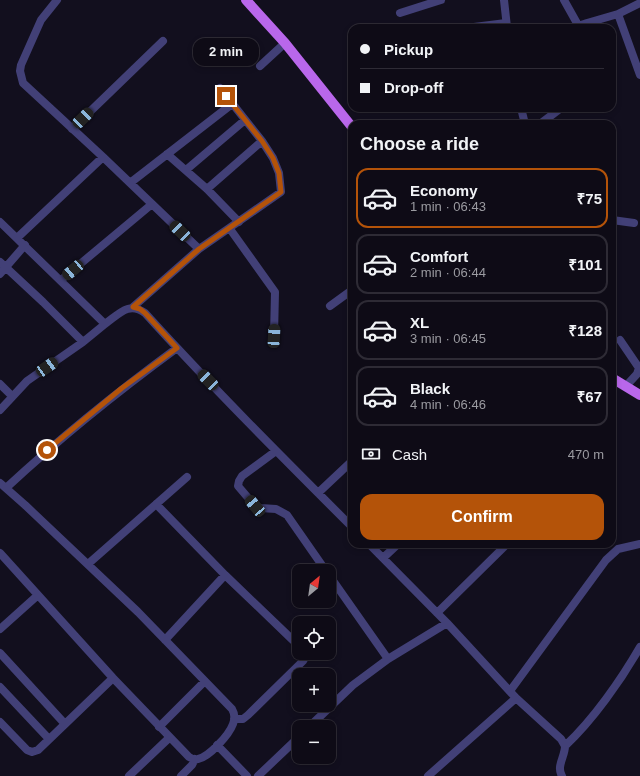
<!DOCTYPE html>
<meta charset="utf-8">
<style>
body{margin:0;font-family:Helvetica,sans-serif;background:#17141f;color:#f1f3f6;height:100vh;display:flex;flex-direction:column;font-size:15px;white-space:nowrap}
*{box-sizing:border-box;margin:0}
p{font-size:13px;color:#9b9ba1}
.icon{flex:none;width:22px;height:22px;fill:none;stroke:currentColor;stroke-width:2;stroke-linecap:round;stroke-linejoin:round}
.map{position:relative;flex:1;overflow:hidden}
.panel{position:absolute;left:348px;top:120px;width:268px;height:428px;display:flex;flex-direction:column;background:#0e0b16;border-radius:12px;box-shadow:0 2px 6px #0003,0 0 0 1px #2e2b35}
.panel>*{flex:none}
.top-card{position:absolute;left:348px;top:24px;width:268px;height:88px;border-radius:12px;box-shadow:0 2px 6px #0003,0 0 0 1px #2e2b35;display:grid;align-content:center;height:88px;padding:0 12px;background:#0e0b16}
.needle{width:26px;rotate:29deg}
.fabs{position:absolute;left:292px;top:564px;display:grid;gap:8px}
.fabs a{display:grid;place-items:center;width:44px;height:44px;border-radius:8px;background:#0e0b16;box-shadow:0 2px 6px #0003,0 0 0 1px #2e2b35;font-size:20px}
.end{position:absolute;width:18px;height:18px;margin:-9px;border:5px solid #b45309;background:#fff;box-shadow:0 0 0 2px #fff}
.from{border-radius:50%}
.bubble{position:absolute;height:28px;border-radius:12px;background:#0e0b16;box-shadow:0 2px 6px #0003,0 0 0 1px #2e2b35;font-size:13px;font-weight:700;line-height:28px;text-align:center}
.car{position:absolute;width:12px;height:24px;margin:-12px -6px;border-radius:5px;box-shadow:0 0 3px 1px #0007;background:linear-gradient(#222 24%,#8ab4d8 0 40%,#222 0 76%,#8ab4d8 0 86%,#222 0)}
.top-card b{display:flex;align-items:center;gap:14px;height:38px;font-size:15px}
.top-card b+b{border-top:1px solid #2e2b35}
.top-card i{width:10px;height:10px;background:#f1f3f6}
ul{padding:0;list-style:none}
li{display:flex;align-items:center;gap:12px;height:60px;margin:0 8px 6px;padding:0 4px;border:2px solid #2e2b35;border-radius:12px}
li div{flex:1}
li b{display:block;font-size:15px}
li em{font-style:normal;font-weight:700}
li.selected{border-color:#b45309}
li>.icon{width:36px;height:36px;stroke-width:1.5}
h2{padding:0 12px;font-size:18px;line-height:48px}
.pay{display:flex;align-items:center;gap:10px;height:44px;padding:0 12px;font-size:15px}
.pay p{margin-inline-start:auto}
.action{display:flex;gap:8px;margin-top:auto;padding:8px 12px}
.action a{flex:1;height:46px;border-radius:12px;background:#b45309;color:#fff;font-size:16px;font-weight:700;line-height:46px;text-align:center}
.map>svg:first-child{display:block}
</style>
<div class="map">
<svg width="640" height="776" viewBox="0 0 640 776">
<rect width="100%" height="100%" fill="#120f1e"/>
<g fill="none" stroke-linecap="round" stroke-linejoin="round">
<path stroke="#424077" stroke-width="8" d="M57 0 41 20 21 65 20 71 23 83 103 157 199 249
M504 0 507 27
M564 0 578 25
M400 13 441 0
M618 14 640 75
M466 28 506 23
M572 28 587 23 618 14 640 3
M260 66 285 43
M521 108 525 124
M540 124 561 108
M72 129 163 41
M167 154 207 189 239 222
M186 170 245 120
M130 183 232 104
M207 189 262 141
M612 220 634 223
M0 222 105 324C119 314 129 301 145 313 212 387 282 457 352 527
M230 229 275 292 274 336
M17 238 103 157
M0 262 43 302 83 342
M0 274 25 245
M61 280 152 204
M330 306 352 290
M133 307 199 249 281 192 279 173 273 158 262 141 220 88
M620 340 639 368 637 374 626 386
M0 384 12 396
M0 410 27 381 83 342 105 324
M276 451 242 476 239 481 238 486 255 506 260 508 276 509 287 515 326 571
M0 483 25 505 138 612 232 709C235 714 235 719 233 724 229 735 209 757 198 759 195 760 192 759 189 757L113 678 0 553
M6 488C60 438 117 392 177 348
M318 493 352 461
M156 504 225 575 299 646
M369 544 447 623
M383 558 398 544
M88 564 187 477
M329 575 388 659
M437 613 507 544
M0 629 38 595
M165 640 225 575
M0 653 65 724
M0 687 49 739
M510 691 606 560 618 549 640 544
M234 719H243L248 715 303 661 306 656 304 653
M0 722 27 750 32 752 38 750 113 678
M159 727 205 681
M309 727 353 685 388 659 447 623 516 698 561 739 565 746C593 720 621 680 640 647
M217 745 247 776
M129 776 169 738
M181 776 192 765 195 759
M258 776 299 737
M428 776 516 698
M562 776C556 766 565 757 565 746"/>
<path stroke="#b967eb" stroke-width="10" d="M246 0 285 43 352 127
M612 378 640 395"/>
</g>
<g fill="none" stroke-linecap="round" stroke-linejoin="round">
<path stroke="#b45309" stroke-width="5" d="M47 450 122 388 177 348 145 313 140 309 133 307 199 249 281 192 279 173 273 158 262 141 226 96"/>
</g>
</svg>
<div class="fabs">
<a><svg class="needle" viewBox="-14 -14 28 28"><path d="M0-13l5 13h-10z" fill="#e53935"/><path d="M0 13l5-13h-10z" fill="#9b9ba1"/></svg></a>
<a><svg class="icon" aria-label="locate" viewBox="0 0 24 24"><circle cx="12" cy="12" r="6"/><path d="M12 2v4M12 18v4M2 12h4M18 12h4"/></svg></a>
<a>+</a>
<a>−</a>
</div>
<i class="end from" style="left:47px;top:450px"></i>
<i class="end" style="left:226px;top:96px"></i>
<div class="bubble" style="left:193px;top:38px;width:66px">2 min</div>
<i class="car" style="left:83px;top:118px;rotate:46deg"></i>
<i class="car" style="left:180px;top:231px;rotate:314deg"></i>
<i class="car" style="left:73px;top:270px;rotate:230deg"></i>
<i class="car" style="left:274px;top:336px;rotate:3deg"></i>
<i class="car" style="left:47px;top:367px;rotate:55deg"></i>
<i class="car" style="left:208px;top:380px;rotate:316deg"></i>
<i class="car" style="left:255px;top:506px;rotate:320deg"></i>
<div class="top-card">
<b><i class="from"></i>Pickup</b>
<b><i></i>Drop-off</b>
</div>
<section class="panel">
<h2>Choose a ride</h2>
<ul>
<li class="selected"><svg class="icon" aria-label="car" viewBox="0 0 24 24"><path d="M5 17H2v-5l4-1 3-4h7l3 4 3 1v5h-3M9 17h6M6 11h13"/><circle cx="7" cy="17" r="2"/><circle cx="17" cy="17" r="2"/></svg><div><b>Economy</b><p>1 min · 06:43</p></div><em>₹75</em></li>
<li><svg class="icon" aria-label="car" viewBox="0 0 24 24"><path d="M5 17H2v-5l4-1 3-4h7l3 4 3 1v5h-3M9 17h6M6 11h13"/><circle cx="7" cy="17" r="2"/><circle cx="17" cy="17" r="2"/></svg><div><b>Comfort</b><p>2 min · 06:44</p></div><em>₹101</em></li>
<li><svg class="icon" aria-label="car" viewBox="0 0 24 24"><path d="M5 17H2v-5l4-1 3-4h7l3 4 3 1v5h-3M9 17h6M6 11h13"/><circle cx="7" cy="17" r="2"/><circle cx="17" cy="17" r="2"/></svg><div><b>XL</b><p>3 min · 06:45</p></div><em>₹128</em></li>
<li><svg class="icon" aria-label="car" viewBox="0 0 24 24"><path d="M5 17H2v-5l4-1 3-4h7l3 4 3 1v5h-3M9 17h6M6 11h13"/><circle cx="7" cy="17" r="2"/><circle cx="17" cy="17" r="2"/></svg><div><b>Black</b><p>4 min · 06:46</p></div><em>₹67</em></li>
</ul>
<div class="pay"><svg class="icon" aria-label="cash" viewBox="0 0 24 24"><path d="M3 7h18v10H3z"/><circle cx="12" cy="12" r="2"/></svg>Cash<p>470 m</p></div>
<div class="action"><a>Confirm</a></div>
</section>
</div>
